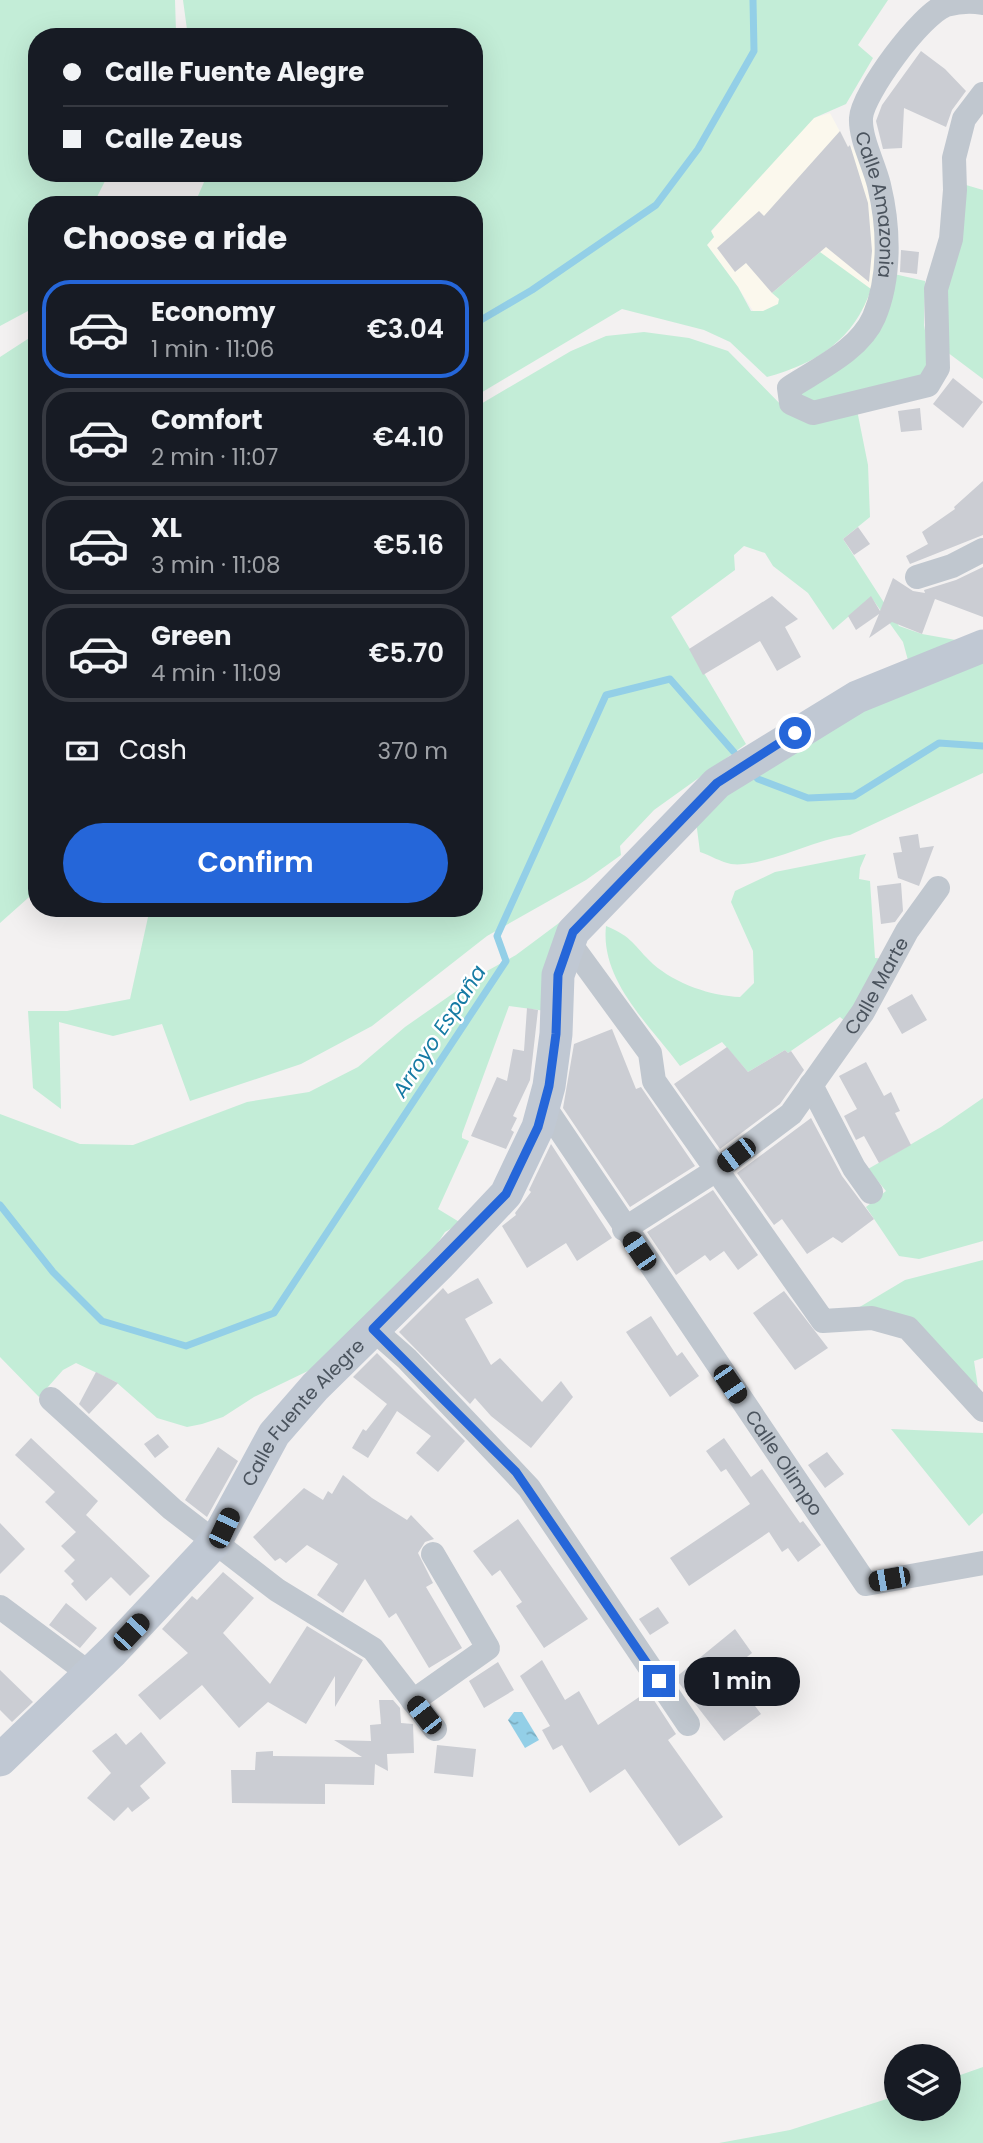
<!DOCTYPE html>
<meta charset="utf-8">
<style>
body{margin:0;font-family:Poppins,sans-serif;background:#242831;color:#f1f3f6;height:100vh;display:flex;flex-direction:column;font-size:26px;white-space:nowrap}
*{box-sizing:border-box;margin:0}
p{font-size:23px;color:#9ea1a6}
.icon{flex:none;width:38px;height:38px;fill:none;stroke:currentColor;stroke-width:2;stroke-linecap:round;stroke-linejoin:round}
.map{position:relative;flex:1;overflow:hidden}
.drawer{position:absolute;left:28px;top:196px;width:455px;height:721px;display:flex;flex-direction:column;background:#171b24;border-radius:28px;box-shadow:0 7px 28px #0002}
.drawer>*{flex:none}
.hud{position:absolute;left:28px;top:28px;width:455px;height:154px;border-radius:28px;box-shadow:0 7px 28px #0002;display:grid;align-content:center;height:154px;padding:0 35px;background:#171b24}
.buttons{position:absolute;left:884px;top:2044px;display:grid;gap:14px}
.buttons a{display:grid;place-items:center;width:77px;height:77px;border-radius:50%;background:#171b24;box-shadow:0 7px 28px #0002;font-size:35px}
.end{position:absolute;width:32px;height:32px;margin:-16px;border:9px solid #2566d9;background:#fff;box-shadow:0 0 0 4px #fff}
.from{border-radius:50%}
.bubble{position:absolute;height:49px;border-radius:24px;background:#171b24;box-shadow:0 7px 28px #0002;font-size:23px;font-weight:600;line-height:49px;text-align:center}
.car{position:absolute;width:21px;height:42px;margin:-21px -10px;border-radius:9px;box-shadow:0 0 5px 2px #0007;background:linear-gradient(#222 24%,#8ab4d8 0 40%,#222 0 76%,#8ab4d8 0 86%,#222 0)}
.hud b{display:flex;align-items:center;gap:24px;height:66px;font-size:26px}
.hud b+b{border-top:2px solid #363941}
.hud i{width:18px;height:18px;background:#f1f3f6}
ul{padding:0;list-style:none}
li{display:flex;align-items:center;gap:21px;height:98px;margin:0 14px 10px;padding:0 21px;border:4px solid #363941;border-radius:28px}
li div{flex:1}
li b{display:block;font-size:26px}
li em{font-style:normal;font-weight:600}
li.active{border-color:#2566d9}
li>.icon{width:63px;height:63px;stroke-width:1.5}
h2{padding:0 35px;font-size:32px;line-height:84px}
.pay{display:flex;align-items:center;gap:18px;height:77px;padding:0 35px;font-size:26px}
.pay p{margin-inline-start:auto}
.button{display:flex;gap:14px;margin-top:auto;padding:14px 35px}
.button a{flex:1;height:80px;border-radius:42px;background:#2566d9;color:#fff;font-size:28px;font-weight:600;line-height:80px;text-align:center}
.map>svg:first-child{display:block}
</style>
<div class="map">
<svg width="983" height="2143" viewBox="0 0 983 2143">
<defs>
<pattern id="water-ripples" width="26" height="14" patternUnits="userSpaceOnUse" patternTransform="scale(1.75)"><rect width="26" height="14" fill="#93cfe7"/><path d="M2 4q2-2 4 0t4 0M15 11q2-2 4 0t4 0" fill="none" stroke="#7aabbe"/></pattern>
</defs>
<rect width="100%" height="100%" fill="#f3f1f1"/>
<path fill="#fbf8ed" d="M830 113 848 147 851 145 862 163 876 229 874 281 866 307 791 371 738 287 707 245 714 237 711 232 780 152 814 118Z"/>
<path fill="#c3edd7" d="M0 0H175L176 32 174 37H37V173H109L93 205H37V298L28 311 0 326Z
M183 0H888L858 45 873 58 846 104 814 118 711 231 714 237 707 245 738 287 751 311H763L778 304 779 299 772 293 820 252 871 289C855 339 816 364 767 377L730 342 704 330 622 309 474 397V205H194L208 173H474V37H188Z
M966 185 983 190V379L947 352 945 284Z
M894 274 925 281 924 325 930 358 921 375 815 405 798 396 808 387Z
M644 332 689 338 728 351 791 415 857 410 868 465 870 517 843 539 899 626 922 634 967 642 909 664 903 642 871 597 833 630 808 593 773 566 765 553 744 546 734 555 735 570 671 617 746 744 654 810 620 846 621 855 586 880 487 936 372 1026 301 1064 190 1101 162 1024 113 1036 59 1022 61 1109 33 1088 28 1011H67L130 999 150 908H474V408L571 351 606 336Z
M37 333V890L0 923V357Z
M983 658V773L850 835C815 839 763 868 731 864 721 862 709 855 700 852L696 821 719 796 840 717Z
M866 854 860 868 859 879 870 881 875 958 887 959 847 1023 840 1017 788 1053 785 1050 748 1072 722 1042 680 1066C650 1025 600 981 606 926 633 937 633 945 653 964 676 984 711 996 740 997L754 983 753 951 731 902 735 891 775 872Z
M567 917 546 1011 509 1006 462 1134V1138L469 1141 438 1209 461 1223 445 1232 431 1253 310 1370 254 1397 223 1417 202 1424 187 1427 157 1418 116 1382 76 1363 63 1370 39 1397 0 1357V1114L80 1144 133 1145 247 1102 309 1092 358 1067 405 1027 478 976 516 955Z
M983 1098V1241L919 1259 899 1256 866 1207 886 1191 868 1169 941 1127Z
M983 1260V1358L974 1361 979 1394 951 1359 858 1308 905 1280Z
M891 1429 983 1433V1513L969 1526Z
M983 2067V2143H719L790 2130 896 2096V2109H948L949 2079Z"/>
<path fill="url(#water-ripples)" d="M514 1712H522L539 1740 525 1748 508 1720Z"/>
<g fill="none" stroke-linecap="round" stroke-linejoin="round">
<path stroke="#93cfe7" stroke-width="7" d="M474 324 532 290 656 205 698 149 754 51 753 0
M752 773 758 779 808 798 854 796 939 743 983 746
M0 1205 53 1272 102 1321 186 1346 274 1313 506 961 497 936 606 695 670 679 740 759"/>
</g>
<path fill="#cbcdd3" d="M921 51 945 69 966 91 952 110 946 127 904 108 902 148 883 149 876 121 882 105Z
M840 131 848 147 850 145 868 203 872 251 869 282 826 247 772 293 746 263 735 272 717 248 759 211 764 216Z
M901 250 919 252 917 274 900 272Z
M953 378 983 402 963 428 933 404Z
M920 408 922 430 901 432 898 411Z
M983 481V535L910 564 906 556 928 544 922 532 955 509 954 507Z
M858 527 870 544 854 555 843 539Z
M983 567V617L935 599 922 634 892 622 869 638 879 614 856 630 848 616 871 596 880 611 893 578 913 591 925 593 924 590 956 580Z
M772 596 798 619 785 627 801 657 777 671 760 641 703 675 689 649Z
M918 834 920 848 934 846 919 886 898 878 893 853 902 852 899 837Z
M901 883 903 911 895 922 881 924 877 886Z
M912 994 927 1020 902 1034 887 1008Z
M527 1008 538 1010 530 1080 513 1116 517 1118 511 1130 514 1132 506 1149 471 1136 497 1077 507 1081 513 1049 524 1051Z
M612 1029 636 1089 641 1087 695 1166 630 1207 563 1108 574 1044Z
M727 1047 748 1072 785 1050 788 1053 791 1051 804 1070 780 1104 720 1149 674 1084Z
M866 1062 884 1096 891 1092 900 1111 895 1113 911 1145 879 1163 864 1136 856 1140 844 1116 857 1109 839 1076Z
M811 1118 842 1176 874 1219 842 1243 833 1237 807 1254 782 1219 774 1225 737 1173Z
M551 1144 612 1238 577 1261 566 1243 527 1268 502 1226 516 1215 515 1213 531 1192 529 1190Z
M713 1190 758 1255 738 1270 724 1251 710 1261 705 1255 676 1275 647 1232Z
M478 1278 493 1303 465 1319 491 1365 500 1358 542 1402 561 1381 573 1397 531 1448 491 1416 475 1398 470 1404 399 1332 443 1288 448 1294Z
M784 1291 828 1348 795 1370 753 1313Z
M651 1316 677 1356 682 1352 699 1376 670 1397 626 1332Z
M377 1353 465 1441 438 1472 416 1453 431 1436 397 1411 368 1458 352 1448 363 1429 366 1431 387 1404 353 1377Z
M96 1372 118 1383 89 1414 79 1404Z
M158 1434 169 1447 155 1458 144 1444Z
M31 1438 98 1501 86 1515 150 1576 130 1596 111 1577 86 1601 71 1584 74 1581 64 1571 75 1560 61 1546 76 1532 45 1502 55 1492 15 1455Z
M724 1438 751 1477 762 1469 800 1523 803 1521 821 1545 798 1562 788 1548 782 1552 769 1532 689 1586 670 1558 750 1504 726 1469 721 1472 706 1451Z
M218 1447 238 1461 207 1517 185 1500Z
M827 1452 844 1474 825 1488 808 1465Z
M343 1475 372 1498 407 1520 411 1515 434 1539 425 1542 418 1553 433 1583 426 1587 462 1648 429 1668 396 1613 389 1618 365 1579 343 1613 317 1595 338 1564 307 1545 286 1563 280 1558 275 1561 253 1537 304 1488 323 1500 328 1491 332 1494Z
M518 1519 588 1619 544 1648 516 1606 522 1602 500 1570 492 1576 473 1551Z
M0 1523 25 1549 0 1574Z
M223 1572 254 1598 223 1633 270 1684 307 1626 363 1660 335 1707V1676L306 1724 268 1702 239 1728 202 1685 160 1720 138 1695 188 1653 162 1629 192 1596 197 1600Z
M66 1603 97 1628 80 1648 49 1625Z
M658 1607 669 1623 650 1635 639 1619Z
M735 1629 752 1653 729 1671 761 1714 724 1741 675 1678Z
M542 1660 565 1700 579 1691 598 1725 648 1691 676 1734 668 1740 723 1817 679 1846 625 1769 590 1793 562 1745 553 1750 542 1730 550 1726 520 1676Z
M498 1662 514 1690 484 1708 469 1681Z
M0 1670 33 1702 12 1722 0 1710Z
M379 1700H393L400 1708 401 1723 413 1724 414 1753 387 1754 388 1771 375 1764 374 1785 325 1784V1804L232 1803 231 1770H255L256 1752 273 1751V1756L362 1757 334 1740 371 1741 370 1725 381 1724Z
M141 1732 166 1763 140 1786 150 1798 132 1812 128 1807 114 1821 87 1798 111 1773 92 1751 116 1733 126 1745Z
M437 1745 476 1749 473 1777 434 1773Z"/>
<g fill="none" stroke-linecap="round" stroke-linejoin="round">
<g stroke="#c0c7cf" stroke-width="24">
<path id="s1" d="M983 3C972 1 957 2 946 5 922 13 862 94 861 118 860 139 874 164 879 185 889 226 891 277 874 317 860 350 818 369 789 388L791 403 813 413 928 385 938 368 936 289 951 239 955 190 954 158 964 119 983 94"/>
<path d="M917 577 952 566 983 550"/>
<path d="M569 942 650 1053 654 1081 823 1321 872 1318 908 1328 983 1410"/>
<path d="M811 1085 854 1168 871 1192"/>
<path id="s2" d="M544 1106 866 1584 983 1563"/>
<path id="s3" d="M624 1229 718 1169 791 1114 863 1012 907 931 938 888"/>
<path d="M373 1329 407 1359 529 1488 688 1724"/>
<path d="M51 1399 172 1509 277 1590 373 1649 435 1729"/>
<path d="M0 1607 90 1674"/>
<path d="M413 1701 488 1648 433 1554"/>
</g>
<path stroke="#c0c8d3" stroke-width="33" id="s4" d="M0 1760 113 1651 216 1541 274 1434 315 1387 440 1264 506 1194 538 1127 549 1086 556 1034 558 975 573 932 717 783 857 697 983 646"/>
</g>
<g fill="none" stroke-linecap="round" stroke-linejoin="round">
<path stroke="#2566d9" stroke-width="9" d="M659 1681 516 1472 373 1329 506 1194 538 1127 549 1086 556 1034 558 975 573 932 717 783 795 733"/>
</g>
<g text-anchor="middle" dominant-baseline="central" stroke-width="5" stroke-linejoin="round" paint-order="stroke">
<g font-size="19" fill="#4a535d" stroke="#fff">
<text stroke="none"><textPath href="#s1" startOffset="270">Calle Amazonia</textPath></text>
<text stroke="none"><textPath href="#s3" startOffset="357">Calle Marte</textPath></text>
<text stroke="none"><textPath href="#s4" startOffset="464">Calle Fuente Alegre</textPath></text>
<text stroke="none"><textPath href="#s2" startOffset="430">Calle Olimpo</textPath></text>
</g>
<g font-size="21" font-style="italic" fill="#167ba4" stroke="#fff">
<text transform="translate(439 1031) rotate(-57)">Arroyo España</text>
</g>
</g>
</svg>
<div class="buttons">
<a><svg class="icon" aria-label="layers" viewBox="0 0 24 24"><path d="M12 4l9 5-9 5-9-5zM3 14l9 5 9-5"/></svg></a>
</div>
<i class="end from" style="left:795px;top:733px"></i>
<i class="end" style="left:659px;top:1681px"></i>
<div class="bubble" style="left:684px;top:1657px;width:116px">1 min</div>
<i class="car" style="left:736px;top:1155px;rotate:233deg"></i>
<i class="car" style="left:639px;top:1251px;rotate:326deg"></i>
<i class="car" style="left:730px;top:1384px;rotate:146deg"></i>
<i class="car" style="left:224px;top:1528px;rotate:25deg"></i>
<i class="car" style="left:889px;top:1579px;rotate:260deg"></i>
<i class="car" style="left:131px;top:1632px;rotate:43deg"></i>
<i class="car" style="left:424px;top:1715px;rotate:322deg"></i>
<div class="hud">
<b><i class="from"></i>Calle Fuente Alegre</b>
<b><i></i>Calle Zeus</b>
</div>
<section class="drawer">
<h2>Choose a ride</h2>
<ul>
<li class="active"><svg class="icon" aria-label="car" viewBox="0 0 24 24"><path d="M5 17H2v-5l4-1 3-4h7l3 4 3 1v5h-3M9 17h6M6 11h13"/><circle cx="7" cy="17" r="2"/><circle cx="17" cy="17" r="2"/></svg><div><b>Economy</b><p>1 min · 11:06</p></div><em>€3.04</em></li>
<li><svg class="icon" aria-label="car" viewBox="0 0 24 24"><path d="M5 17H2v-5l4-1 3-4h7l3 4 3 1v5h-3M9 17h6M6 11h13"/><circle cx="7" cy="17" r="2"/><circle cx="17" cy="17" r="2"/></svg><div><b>Comfort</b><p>2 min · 11:07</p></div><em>€4.10</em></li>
<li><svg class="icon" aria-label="car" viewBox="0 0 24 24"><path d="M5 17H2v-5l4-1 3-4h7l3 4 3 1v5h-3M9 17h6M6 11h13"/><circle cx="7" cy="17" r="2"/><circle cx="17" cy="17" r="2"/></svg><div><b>XL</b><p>3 min · 11:08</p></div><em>€5.16</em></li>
<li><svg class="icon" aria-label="car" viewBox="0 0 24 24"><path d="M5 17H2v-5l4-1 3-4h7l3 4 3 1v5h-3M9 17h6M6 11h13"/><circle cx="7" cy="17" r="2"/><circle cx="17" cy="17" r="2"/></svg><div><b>Green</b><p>4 min · 11:09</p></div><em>€5.70</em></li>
</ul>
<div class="pay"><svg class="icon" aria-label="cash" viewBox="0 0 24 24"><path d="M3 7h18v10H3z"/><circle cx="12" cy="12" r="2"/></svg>Cash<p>370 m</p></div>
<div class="button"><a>Confirm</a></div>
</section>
</div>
